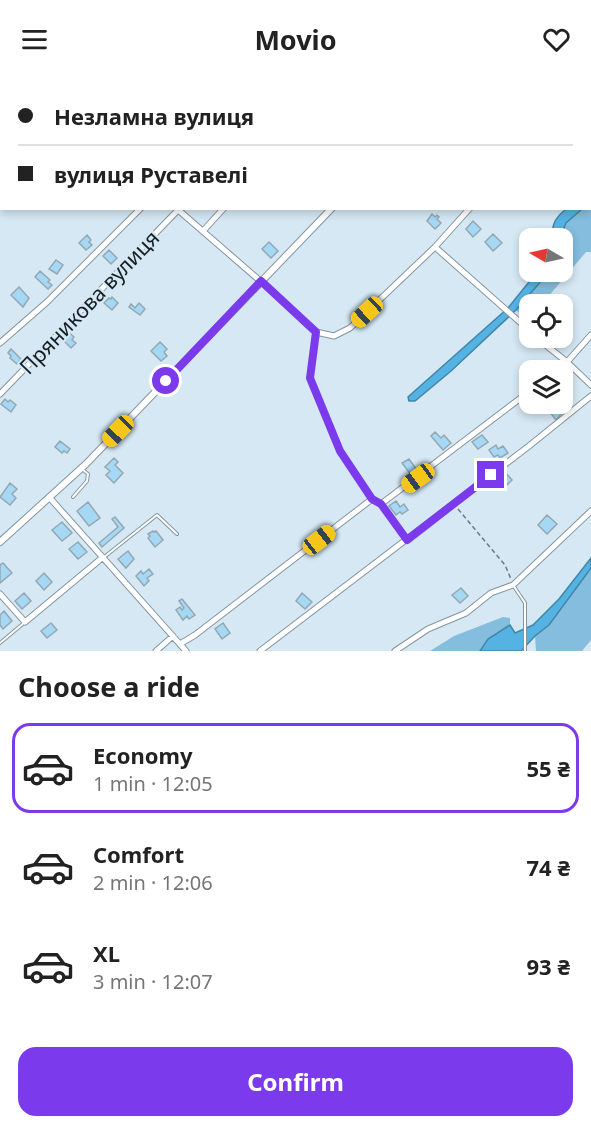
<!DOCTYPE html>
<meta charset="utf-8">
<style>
body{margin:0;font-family:"Noto Sans",sans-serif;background:#f6f6f6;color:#222;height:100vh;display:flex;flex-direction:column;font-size:22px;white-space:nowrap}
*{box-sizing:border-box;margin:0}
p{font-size:20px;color:#767676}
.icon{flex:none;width:33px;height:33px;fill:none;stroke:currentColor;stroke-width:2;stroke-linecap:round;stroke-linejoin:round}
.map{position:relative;height:573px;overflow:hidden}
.details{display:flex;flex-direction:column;background:#fff;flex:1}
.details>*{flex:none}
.top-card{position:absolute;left:0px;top:0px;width:591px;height:132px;box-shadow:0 3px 9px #0003;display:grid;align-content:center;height:132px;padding:0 18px;background:#fff}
.needle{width:39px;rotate:279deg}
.buttons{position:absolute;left:519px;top:150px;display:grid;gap:12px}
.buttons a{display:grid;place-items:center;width:54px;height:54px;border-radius:12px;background:#fff;box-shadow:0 3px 9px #0003;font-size:30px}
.end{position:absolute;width:27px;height:27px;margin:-14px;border:8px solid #7c3aed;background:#fff;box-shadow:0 0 0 3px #fff}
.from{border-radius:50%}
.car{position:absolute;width:18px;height:36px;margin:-18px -9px;border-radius:8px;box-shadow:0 0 4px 2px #0007;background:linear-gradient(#f5c518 24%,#345 0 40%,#f5c518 0 76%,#345 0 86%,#f5c518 0)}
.top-card b{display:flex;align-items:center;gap:21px;height:57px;font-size:22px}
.top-card b+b{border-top:2px solid #e0e0e0}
.top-card i{width:15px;height:15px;background:#222}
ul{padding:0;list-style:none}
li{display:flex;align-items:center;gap:18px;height:90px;margin:0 12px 9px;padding:0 6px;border:3px solid transparent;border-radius:18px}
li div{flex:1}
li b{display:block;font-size:22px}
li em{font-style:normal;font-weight:700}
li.current{border-color:#7c3aed}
li>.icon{width:54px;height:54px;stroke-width:1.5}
h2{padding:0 18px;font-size:27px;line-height:72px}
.primary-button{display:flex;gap:12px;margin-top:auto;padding:12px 18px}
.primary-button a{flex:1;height:69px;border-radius:18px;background:#7c3aed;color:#fff;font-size:24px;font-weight:700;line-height:69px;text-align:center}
header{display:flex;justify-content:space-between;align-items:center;height:78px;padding:0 18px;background:#fff;font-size:27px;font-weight:700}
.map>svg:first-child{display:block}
</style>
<header><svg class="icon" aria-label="menu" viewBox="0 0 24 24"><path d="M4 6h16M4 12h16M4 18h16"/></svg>Movio<svg class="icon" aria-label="heart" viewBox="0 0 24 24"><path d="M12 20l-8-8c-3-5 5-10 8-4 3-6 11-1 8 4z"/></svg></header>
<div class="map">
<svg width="591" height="573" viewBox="0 0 591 573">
<rect width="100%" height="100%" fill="#d5e8f4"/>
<path fill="#84bddd" d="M591 124V174H586L542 226H530L529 238 526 241 516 232 549 194H562V160H560C564 146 573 131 590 130Z
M591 490V562L582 573H536L535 558 559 533Z
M503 539 510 540V547L488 561 480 573H430L454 558Z"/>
<path fill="#55b3e3" stroke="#4286a9" stroke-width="1.5" d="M566 131H582L566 145 560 160H552C552 146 555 140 566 131Z
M537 194H549L516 232 451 293 415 323H409L408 319 508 230Z
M591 480V490L549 547 535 558 521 573H480L488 561 510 547 515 555 533 547 559 521Z"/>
<path fill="#a4d8f5" stroke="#95a7b2" stroke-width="1.5" d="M432 136 435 139 437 137 439 139 437 141 441 145 435 151 427 143Z
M473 143 481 151 473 159 466 151Z
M493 156 502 165 493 173 485 164Z
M87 157 91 162 89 164 92 167 86 172 79 165Z
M269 164 278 173 271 180 262 171Z
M109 172 117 180 111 186 103 178Z
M56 182 63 187 57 196 49 191Z
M40 193 50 202 48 204 52 207 48 211 35 199Z
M19 209 29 220 23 229 11 217Z
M112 219 118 225 112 232 104 225 109 220 111 221Z
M139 225 145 231 140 237 129 229 131 226 135 230Z
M68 254 74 259 72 262 76 265 71 270 62 261Z
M160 264 167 271 164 274 167 278 161 283 151 273Z
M11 271 21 281 17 286 10 280 11 278 8 275Z
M5 321 8 324 10 322 16 327 11 334 1 326Z
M551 326 561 336 556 342 547 330Z
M435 354 441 360 444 357 451 365 443 372 431 358Z
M482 357 488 364 478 371 472 364Z
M60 363 70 371 67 375 64 373 62 375 55 369Z
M496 367 498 371 503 368 508 375 500 380 498 377 494 379 489 372Z
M114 380 118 384 115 387 123 395 114 405 106 397 110 393 105 389Z
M409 381 417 392 411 397 402 385Z
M504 393 512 402 505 409 496 400Z
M10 405 17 411 12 416 16 420 10 427 0 419Z
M396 423 400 429 404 426 408 432 402 436 400 434 396 437 389 428Z
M88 424 100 440 89 448 77 433Z
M547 437 557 446 547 456 538 447Z
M115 439 124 450 102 469 99 465 118 449 112 441Z
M62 444 72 455 62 463 52 452Z
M153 453 154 454 156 453 163 462 155 469 148 460 150 458 148 456Z
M78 464 87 474 78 481 69 471Z
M128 473 134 481 126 490 118 481Z
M3 485 12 495 0 505V487Z
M149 491 153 496 147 500 149 503 144 508 136 498 141 493 143 496Z
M44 495 52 504 44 512 36 503Z
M461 510 468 518 460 525 452 517Z
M24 515 31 523 22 531 15 523Z
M302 515 312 524 305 531 296 523Z
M182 521 195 537 189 541 187 538 183 542 176 532 180 529 182 532 184 530 179 523Z
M4 533 12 543 3 551 0 547V537Z
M51 545 57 552 47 560 41 553Z
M223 545 230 555 222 561 215 551Z"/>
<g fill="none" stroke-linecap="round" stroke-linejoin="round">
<defs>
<path id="service" d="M316 254 310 300 340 373 372 421
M73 419 87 403 88 396 82 391
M382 428 406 459
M103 480 157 437 177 456
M513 507 525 525V573
M0 565 25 544"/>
<path id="minor" d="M28 0 29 2
M76 2 78 0
M253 2 254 0
M340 2 341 0
M584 2 585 0
M0 80 2 78
M176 130 273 214 316 254 334 258 350 250 435 169 470 130
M203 153 224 130
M435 169 530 253
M537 260 567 284 591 307
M0 265 47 224 141 130
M556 292 567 284 591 257
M0 316 178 132
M49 419 186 573
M0 516 25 544 102 480
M180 566 195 557 372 421 381 426 530 313
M156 573 173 558
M260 573 529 368 591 318
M395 573 428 551 466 535 491 515 513 507 591 433"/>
<path id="tertiary" d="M459 2 461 0
M0 464 86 386 332 130"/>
</defs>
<use href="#service" stroke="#83959f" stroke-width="4"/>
<use href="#minor" stroke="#83959f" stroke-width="7"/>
<use href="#tertiary" stroke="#83959f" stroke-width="8"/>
<path stroke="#6f7b83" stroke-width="1.5" stroke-dasharray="4.5 3" stroke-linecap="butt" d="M458 431 505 487 511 501"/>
<use href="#service" stroke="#fff" stroke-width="2"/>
<use href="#minor" stroke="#fff" stroke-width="5"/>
<use href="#tertiary" stroke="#fff" stroke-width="6"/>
</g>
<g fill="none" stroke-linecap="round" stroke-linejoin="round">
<path stroke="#7c3aed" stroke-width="8" d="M166 303 261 203 316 254 310 300 340 373 372 421 381 426 407 462 491 397"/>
</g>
<g text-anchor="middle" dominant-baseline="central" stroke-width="4.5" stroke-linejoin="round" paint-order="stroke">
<g font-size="21" fill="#171e22" stroke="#d5e8f4">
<text transform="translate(89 224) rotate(-46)">Пряникова вулиця</text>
</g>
</g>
</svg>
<div class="buttons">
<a><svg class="needle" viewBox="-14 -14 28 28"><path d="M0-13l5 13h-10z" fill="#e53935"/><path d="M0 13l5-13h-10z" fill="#767676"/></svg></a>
<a><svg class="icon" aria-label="locate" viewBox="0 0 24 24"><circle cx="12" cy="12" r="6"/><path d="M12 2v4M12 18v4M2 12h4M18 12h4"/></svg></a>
<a><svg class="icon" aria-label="layers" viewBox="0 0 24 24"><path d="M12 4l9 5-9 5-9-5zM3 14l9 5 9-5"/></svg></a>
</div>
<i class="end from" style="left:166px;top:303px"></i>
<i class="end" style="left:491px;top:397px"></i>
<i class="car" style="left:367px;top:234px;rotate:227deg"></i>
<i class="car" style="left:118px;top:353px;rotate:224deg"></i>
<i class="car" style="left:418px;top:400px;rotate:234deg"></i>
<i class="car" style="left:319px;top:462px;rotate:52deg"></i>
<div class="top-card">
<b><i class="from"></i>Незламна вулиця</b>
<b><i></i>вулиця Руставелі</b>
</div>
</div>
<section class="details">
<h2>Choose a ride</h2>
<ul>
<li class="current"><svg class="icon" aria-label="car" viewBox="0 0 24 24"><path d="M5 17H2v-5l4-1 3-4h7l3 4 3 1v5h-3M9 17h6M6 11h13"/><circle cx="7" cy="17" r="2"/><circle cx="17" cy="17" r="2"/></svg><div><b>Economy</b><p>1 min · 12:05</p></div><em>55 ₴</em></li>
<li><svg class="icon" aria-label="car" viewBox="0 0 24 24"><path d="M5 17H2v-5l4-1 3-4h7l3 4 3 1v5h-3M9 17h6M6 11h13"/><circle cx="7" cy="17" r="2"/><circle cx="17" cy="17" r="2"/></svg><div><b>Comfort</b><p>2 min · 12:06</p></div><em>74 ₴</em></li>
<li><svg class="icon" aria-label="car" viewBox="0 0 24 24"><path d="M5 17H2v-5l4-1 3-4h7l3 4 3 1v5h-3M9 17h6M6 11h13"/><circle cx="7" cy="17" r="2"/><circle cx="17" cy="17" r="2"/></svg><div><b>XL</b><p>3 min · 12:07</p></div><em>93 ₴</em></li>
</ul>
<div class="primary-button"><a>Confirm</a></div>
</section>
